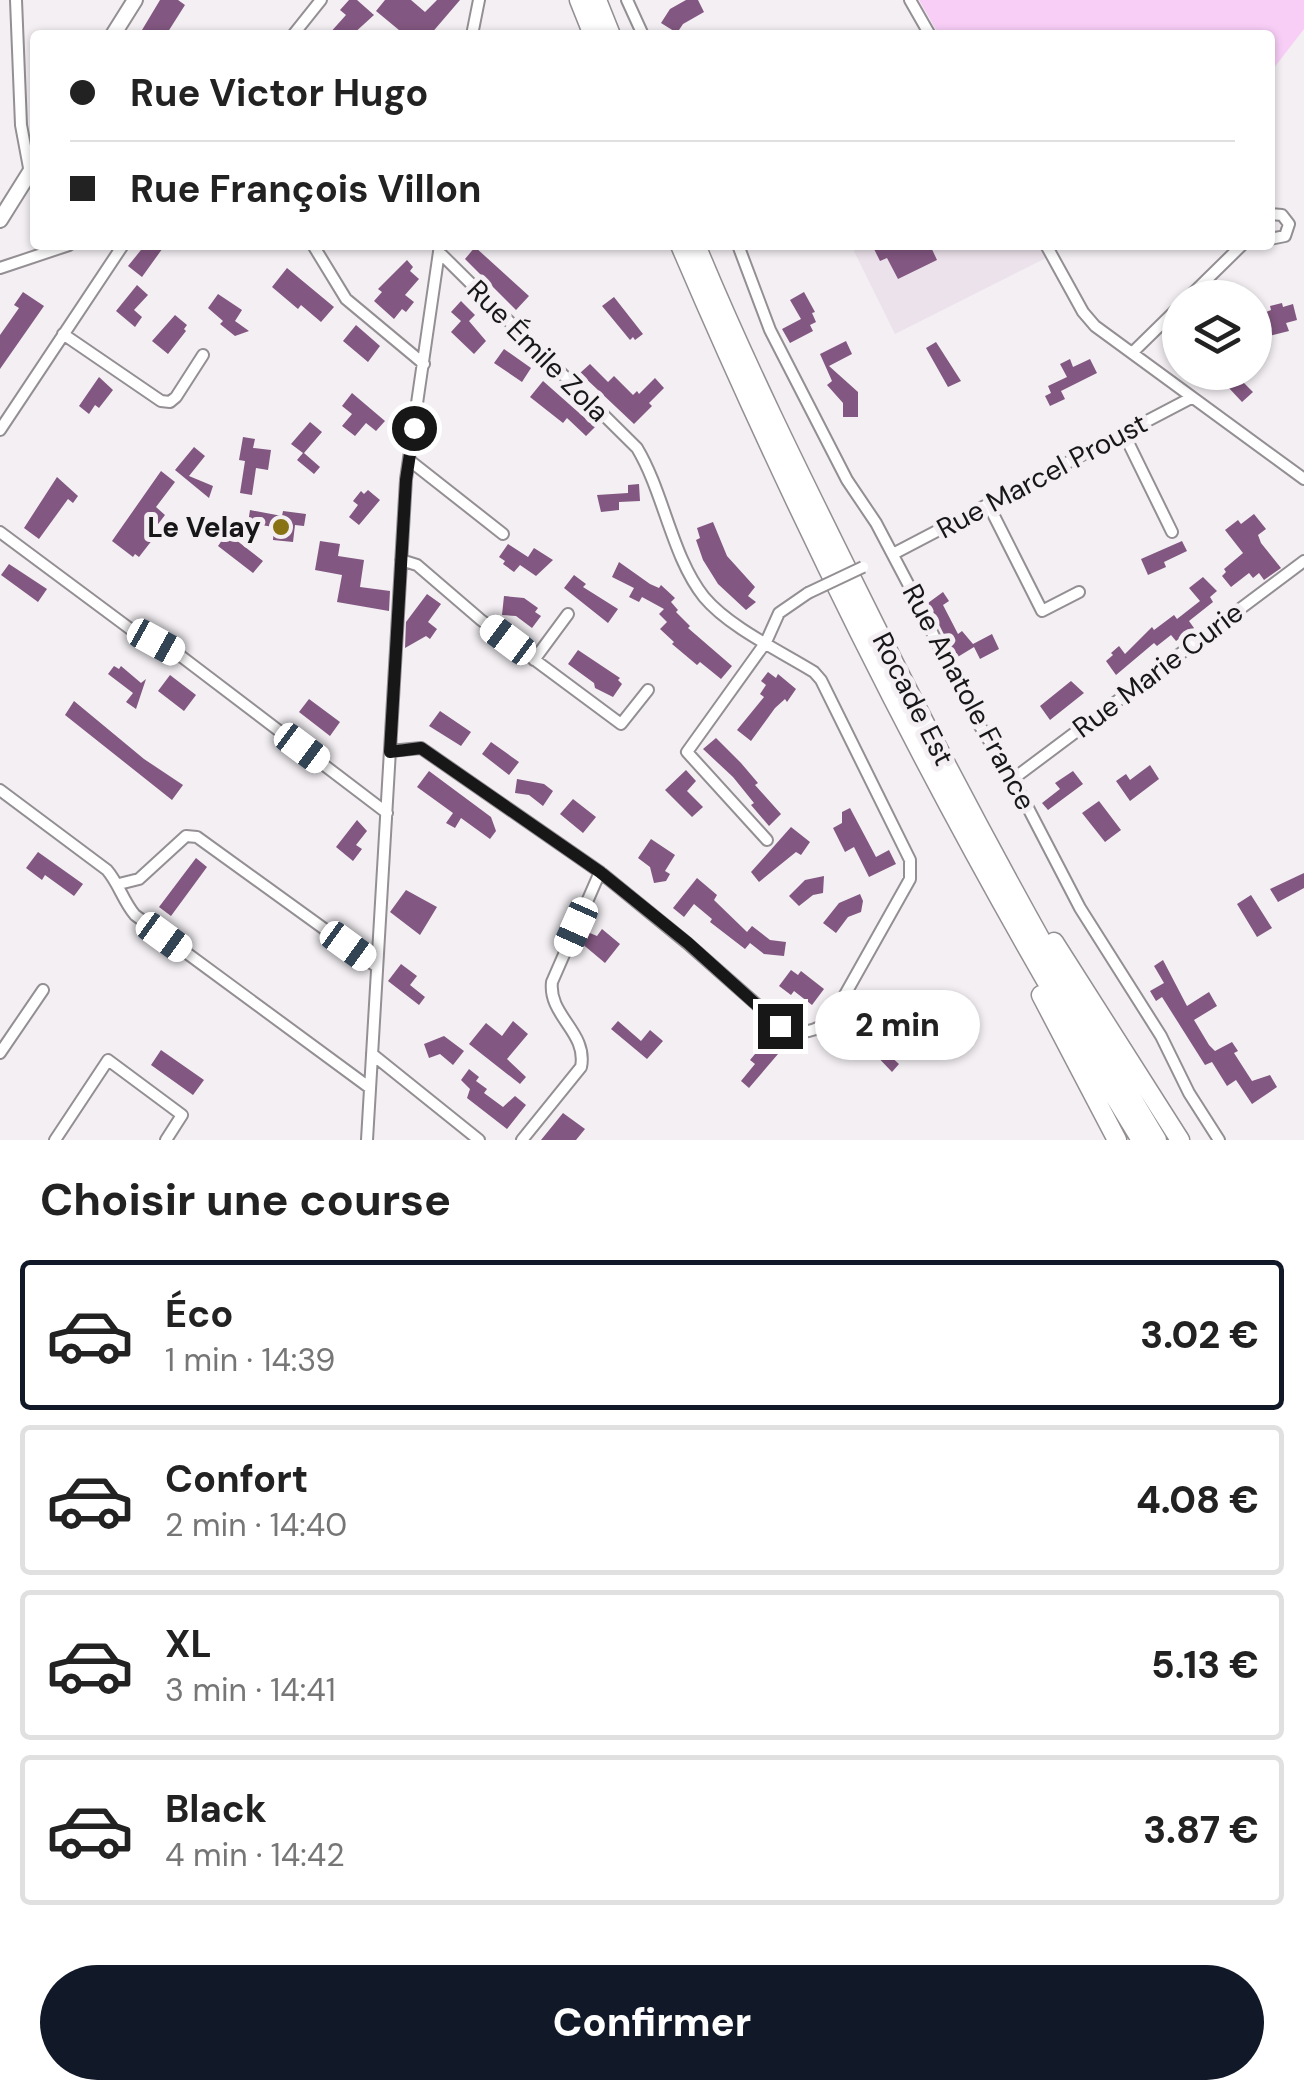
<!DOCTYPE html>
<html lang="fr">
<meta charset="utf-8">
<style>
body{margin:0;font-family:"DM Sans",sans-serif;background:#f6f6f6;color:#222;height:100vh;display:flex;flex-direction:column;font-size:38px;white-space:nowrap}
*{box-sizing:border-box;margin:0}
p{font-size:32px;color:#767676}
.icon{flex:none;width:55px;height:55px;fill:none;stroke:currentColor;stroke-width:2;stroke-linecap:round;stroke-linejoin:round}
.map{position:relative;height:1140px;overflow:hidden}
.drawer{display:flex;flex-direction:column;background:#fff;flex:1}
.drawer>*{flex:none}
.guide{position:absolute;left:30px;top:30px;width:1245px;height:220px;border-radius:10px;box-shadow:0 2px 8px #0004;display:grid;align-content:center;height:220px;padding:0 40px;background:#fff}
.fabs{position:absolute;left:1162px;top:280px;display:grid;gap:20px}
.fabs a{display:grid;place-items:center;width:110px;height:110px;border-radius:50%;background:#fff;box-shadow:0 2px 8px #0004;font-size:50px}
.end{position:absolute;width:45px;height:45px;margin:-22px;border:12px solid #181718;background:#fff;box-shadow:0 0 0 5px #fff}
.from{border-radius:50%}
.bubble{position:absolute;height:70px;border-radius:35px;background:#fff;box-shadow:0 2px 8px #0004;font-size:32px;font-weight:800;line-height:70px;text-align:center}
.car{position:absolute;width:30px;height:60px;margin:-30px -15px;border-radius:12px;box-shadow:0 0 8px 2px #0007;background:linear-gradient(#fff 24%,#345 0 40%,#fff 0 76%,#345 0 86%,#fff 0)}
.guide b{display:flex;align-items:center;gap:35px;height:95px;font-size:38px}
.guide b+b{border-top:2px solid #e0e0e0}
.guide i{width:25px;height:25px;background:#222}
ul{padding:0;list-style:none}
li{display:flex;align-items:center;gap:30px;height:150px;margin:0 20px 15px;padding:0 20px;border:5px solid #e0e0e0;border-radius:10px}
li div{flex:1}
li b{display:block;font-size:38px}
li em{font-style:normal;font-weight:800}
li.selected{border-color:#111827}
li>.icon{width:90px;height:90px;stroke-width:1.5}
h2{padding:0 40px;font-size:45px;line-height:120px}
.button{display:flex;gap:20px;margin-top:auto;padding:20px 40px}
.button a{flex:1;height:115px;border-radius:60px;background:#111827;color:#fff;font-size:40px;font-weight:800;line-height:115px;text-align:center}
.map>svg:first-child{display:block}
</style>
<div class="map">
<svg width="1304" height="1140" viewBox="0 0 1304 1140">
<rect width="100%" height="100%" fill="#f3eff3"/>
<path fill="#ece2eb" d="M851 245H1039L1046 258 895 334Z"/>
<path fill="#f8cef7" d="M919 0H1304V29L1270 73V35H939Z"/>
<path fill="#825781" d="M160 0H178L185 5 166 35H139Z
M349 0H357L374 15 352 35H328L346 15 340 10Z
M385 0H411L425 12 437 0H460L430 35H405L376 11Z
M686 0H698L704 12 683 24 677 33 661 23 670 9Z
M145 245H165L142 277 128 266Z
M872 245H930L937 260 898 279 887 258 880 261Z
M475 247 529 296 516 310 465 259Z
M407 260 413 267 410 271 419 279 405 295 414 302 406 312 402 309 394 319 374 301 382 292 378 289Z
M287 268 334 307 321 322 301 305 298 309 272 287Z
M137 285 148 295 134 310 142 317 135 327 116 311Z
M23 292 44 306 0 369V335L19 308 14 305Z
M804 292 815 312 812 313 816 322 810 325 813 331 790 343 782 329 801 319 790 300Z
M218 294 242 310 235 321 249 331 235 336 220 324 223 321 208 308Z
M614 297 643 334 635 340 633 337 630 340 602 306Z
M461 301 475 315 469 321 486 341 474 354 451 332 461 321 451 312Z
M1282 303 1283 307 1293 304 1297 320 1286 323 1289 331 1261 338 1258 327 1267 324 1266 312 1271 310 1270 306Z
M175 315 187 325 184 329 186 331 168 354 152 341Z
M356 325 380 346 368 362 343 341Z
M846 341 852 354 829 366 858 392V417H843V403L827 385 832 381 820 354Z
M936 342 961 381 948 387 926 348Z
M504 349 531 368 522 382 494 363Z
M1070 359 1073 367 1090 359 1097 373 1061 391 1065 399 1050 406 1045 396 1051 393 1048 386 1067 377 1060 364Z
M590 364 608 382 614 376 633 395 637 391 639 394 655 378 664 388 649 403 652 406 634 424 580 373Z
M1214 372H1244L1239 378 1253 392 1242 402Z
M99 377 113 390 99 408 95 405 89 414 79 406Z
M543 381 595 427 586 436 567 418 563 423 530 397Z
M352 393 385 421 376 431 366 423 355 436 342 426 352 414 342 406Z
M310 422 322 432 304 453 320 467 314 474 297 460 303 453 291 444Z
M243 437 255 439 253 448 271 450 268 470 256 468 252 495 240 493 245 461 239 460Z
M194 447 205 456 189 476 213 486 209 498 175 470Z
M161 471 175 482 156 507 165 515 149 536 153 539 139 557 135 554 133 557 112 541Z
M57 477 78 496 73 503 68 499 39 539 24 528Z
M639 484 640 501 619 502V510L601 512 597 495 628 493V485Z
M368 490 380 500 359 525 349 517 358 505 353 501 361 491 364 494Z
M250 510 282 516 283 511 306 514 304 526 295 525 293 542 273 540 274 527 248 523Z
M1254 514 1266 529 1258 535 1261 543 1281 568 1264 580 1259 573 1253 578 1249 573 1231 587 1222 576 1226 572 1224 569 1243 553 1225 530 1238 520 1241 524Z
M713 522 727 556 755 587 748 596 756 602 746 610 718 584 703 560 696 540 700 538 697 528Z
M227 533 263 561 253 573 218 546Z
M320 541 340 544 338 556 364 560 360 587 390 591 389 611 337 602 342 575 315 570Z
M1182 541 1187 551 1164 562 1166 567 1148 575 1141 559Z
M508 544 528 557 534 548 553 560 536 576 520 565 514 572 503 564 505 561 499 557Z
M619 562 650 584 659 588 661 585 675 598 671 602 678 610 676 612 690 626 688 628 732 666 721 679 700 662 697 665 672 644 674 642 660 629 667 622 659 614 664 609 642 597 639 602 629 597 634 588 612 577Z
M9 564 47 589 38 602 1 575Z
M574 575 586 584 583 587 618 609 608 623 564 588Z
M1203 577 1217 591 1210 597 1213 602 1189 621 1194 628 1176 641 1171 635 1157 646 1154 643 1116 675 1106 661 1113 655 1111 653 1119 646 1125 654 1152 627 1154 630 1174 615 1177 619 1200 601 1189 588Z
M943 592 949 601 943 605 958 634 962 631 973 644 992 634 999 649 980 659 974 647 956 658 928 603Z
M427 594 441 604 428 622 437 629 430 639 426 636 405 648 406 622Z
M504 596 524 598 538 608 535 612 541 616 532 628 516 616 502 615Z
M578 650 620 678 618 680 622 684 613 697 595 688 594 683 568 664Z
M114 666 119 669 121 666 141 683 146 679 136 709 126 702 133 693 108 674Z
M768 672 776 678 778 674 796 689 787 702 785 699 775 708 751 741 737 730 764 697 760 694 766 685 761 681Z
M170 675 196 695 184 711 158 691Z
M1071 681 1084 693 1050 720 1040 706Z
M309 699 340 722 330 736 299 712Z
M74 701 144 759 183 785 172 800 65 715Z
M440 711 471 732 461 746 429 726Z
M716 738 741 763 758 783 755 785 781 814 769 826 751 805 754 803 733 777 703 749Z
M491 742 519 762 509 775 482 754Z
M1150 765 1159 779 1130 801 1116 781 1126 774 1130 780Z
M686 770 696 781 687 791 703 807 692 817 665 790Z
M429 771 491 817 496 831 490 839 461 818 455 828 446 823 453 813 417 787Z
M1073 771 1083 784 1048 810 1042 803 1060 789 1055 783Z
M517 779 544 784 553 791 543 806 529 795 515 793Z
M573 799 596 817 583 833 560 814Z
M1099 801 1121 830 1105 842 1082 813Z
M850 808 876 857 889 850 896 864 869 877 854 847 845 852 833 828 842 823V812Z
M357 820 367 831 356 845 362 849 353 861 336 847Z
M791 827 810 842 801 855 796 852 759 882 751 872Z
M651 839 675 855 665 871 670 874 666 881 654 883 650 867 638 858Z
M38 852 83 884 74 896 45 875 42 880 26 868Z
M196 858 207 867 171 916 159 907Z
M1304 873V888L1278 902 1270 889Z
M824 876 823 893 813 895 799 906 789 896 805 880Z
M697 878 717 895 714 900 747 932 752 926 770 940 786 942 784 956 764 954 750 943 745 949 710 922 712 919 694 904 684 917 673 908Z
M406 890 437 907 420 935 390 912Z
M860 894 863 901 861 912 848 917 836 933 823 923 839 903Z
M1251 895 1272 928 1257 937 1237 904Z
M602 929 620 944 605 963 580 942 585 931 597 936Z
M1163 960 1187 1006 1209 992 1217 1006 1194 1020 1209 1045 1215 1051 1232 1042 1238 1051 1234 1053 1252 1081 1270 1075 1277 1087 1252 1104 1236 1080 1227 1086 1212 1062 1205 1065 1162 997 1156 1001 1150 991 1164 983 1154 966Z
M401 964 417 976 410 985 425 997 419 1005 388 981Z
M791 970 798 975 801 971 824 989 812 1005 794 991 791 995 779 986Z
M856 1015 894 1048 888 1054 899 1064 892 1072 847 1025Z
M513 1021 528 1034 507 1059 526 1077 520 1084 469 1044 486 1023 502 1036Z
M618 1021 641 1041 650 1030 663 1041 647 1059 611 1029Z
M444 1036 464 1051 453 1065 440 1054 429 1058 424 1044Z
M765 1042 778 1054 749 1088 741 1081 755 1064 750 1060Z
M161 1050 204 1080 193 1095 151 1065Z
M469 1069 479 1077 476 1081 487 1089 484 1093 503 1107 515 1096 526 1105 507 1129 467 1098 470 1089 461 1080Z
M563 1113 585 1129 576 1140H541Z"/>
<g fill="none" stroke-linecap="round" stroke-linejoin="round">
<defs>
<path id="street" d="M16 0 21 125 30 173
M627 0 643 35
M910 0 930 35
M293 35 321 0
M472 35 479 0
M1270 214 1282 215 1289 224 1285 236 1270 239
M313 245 346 299 424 364
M738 245 770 330 847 480 876 523 915 597 968 707 1013 779 1080 908 1161 1036 1189 1093 1219 1140
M1046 245 1083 312 1095 326 1304 479
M0 268 69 245
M1188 298 1242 245
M63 334 161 401 170 402 176 397 203 355
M1132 353 1180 306
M0 430 123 245
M1124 434 1172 532
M409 460 503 534
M988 504 1042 611 1079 592
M0 532 129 628 182 657 387 813
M893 554 1191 398
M401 560 417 565 481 620 621 724 648 690
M534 660 568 614
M390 751 421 748 600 872 687 943 780 1025C801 1036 817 1033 833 1016L910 879V860L821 680 814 672C780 651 729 627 704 597 672 557 664 493 637 448L439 252
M1013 779 1304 561
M0 790 107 870C119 884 123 901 135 915L370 1088
M767 840 687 752 766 642 779 613 808 593
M119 884 139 879 186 836 197 837 377 967
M0 1053 43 990
M372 1054 479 1140
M55 1140 108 1060 182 1115 166 1140
M367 1140 406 479 440 245
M522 1140 581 1067C588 1032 548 1016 552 982L600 872"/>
<path id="secondary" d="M113 35 135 0
M0 220 35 164"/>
<path id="highway" d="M579 0 593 35
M597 0 611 35
M680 245C812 553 965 855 1141 1140
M696 245C743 359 798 470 853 581 947 771 1047 958 1157 1140
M1054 942 1180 1140
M1041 995 1117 1140"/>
</defs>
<use href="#street" stroke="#938f93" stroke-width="14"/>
<use href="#secondary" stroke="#938f93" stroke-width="18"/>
<use href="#highway" stroke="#938f93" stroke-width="21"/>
<use href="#street" stroke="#fff" stroke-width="10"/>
<use href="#secondary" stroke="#fff" stroke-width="14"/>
<use href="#highway" stroke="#fff" stroke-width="18"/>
<defs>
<path id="street-bridge" d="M808 593 863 567"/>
</defs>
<use href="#street-bridge" stroke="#938f93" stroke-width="14" stroke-linecap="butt"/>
<use href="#street-bridge" stroke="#fff" stroke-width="10"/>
</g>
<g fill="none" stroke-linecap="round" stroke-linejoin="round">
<path stroke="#181718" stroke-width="12" d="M414 428 406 480 390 752 421 748 600 872 688 943 780 1026"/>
</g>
<circle fill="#897214" stroke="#f3eff3" stroke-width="4" cx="281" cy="527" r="10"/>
<g text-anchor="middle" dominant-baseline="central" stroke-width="10" stroke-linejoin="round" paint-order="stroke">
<g font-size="28" fill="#181718" stroke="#f3eff3">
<text transform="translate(538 351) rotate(45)">Rue Émile Zola</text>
<text transform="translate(1042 476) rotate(-28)">Rue Marcel Proust</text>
<text transform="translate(1158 670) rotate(-37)">Rue Marie Curie</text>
<text transform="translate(969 697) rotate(62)">Rue Anatole France</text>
<text transform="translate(913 699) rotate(63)">Rocade Est</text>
</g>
<g font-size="28" font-weight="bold" fill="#181718" stroke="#f3eff3" text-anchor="end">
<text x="261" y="527">Le Velay</text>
</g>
</g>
</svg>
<div class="fabs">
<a><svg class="icon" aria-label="layers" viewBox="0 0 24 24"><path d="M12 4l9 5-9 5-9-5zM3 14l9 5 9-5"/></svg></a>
</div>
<i class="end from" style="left:414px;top:428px"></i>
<i class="end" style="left:780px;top:1026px"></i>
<div class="bubble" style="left:815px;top:990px;width:165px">2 min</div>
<i class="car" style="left:508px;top:640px;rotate:307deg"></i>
<i class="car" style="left:156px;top:642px;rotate:119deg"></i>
<i class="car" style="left:302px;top:748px;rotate:127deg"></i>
<i class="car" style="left:576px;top:927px;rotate:204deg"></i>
<i class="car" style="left:164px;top:937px;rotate:126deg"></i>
<i class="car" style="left:348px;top:946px;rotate:126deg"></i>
<div class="guide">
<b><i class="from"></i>Rue Victor Hugo</b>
<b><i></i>Rue François Villon</b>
</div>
</div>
<section class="drawer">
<h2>Choisir une course</h2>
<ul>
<li class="selected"><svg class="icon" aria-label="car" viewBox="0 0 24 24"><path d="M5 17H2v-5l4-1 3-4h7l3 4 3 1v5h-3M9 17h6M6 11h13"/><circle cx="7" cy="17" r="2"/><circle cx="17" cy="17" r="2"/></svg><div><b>Éco</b><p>1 min · 14:39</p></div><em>3.02 €</em></li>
<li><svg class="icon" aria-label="car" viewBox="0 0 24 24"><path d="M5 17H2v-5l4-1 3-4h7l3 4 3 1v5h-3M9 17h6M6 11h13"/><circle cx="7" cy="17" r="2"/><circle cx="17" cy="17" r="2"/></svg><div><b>Confort</b><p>2 min · 14:40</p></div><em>4.08 €</em></li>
<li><svg class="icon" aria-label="car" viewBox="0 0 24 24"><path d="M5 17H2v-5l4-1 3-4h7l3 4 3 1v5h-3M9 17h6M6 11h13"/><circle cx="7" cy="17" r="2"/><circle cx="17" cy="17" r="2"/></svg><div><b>XL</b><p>3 min · 14:41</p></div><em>5.13 €</em></li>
<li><svg class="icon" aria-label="car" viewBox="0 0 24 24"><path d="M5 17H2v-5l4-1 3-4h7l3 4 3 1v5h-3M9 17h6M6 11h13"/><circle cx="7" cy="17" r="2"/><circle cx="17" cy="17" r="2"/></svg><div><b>Black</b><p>4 min · 14:42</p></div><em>3.87 €</em></li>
</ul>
<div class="button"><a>Confirmer</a></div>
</section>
